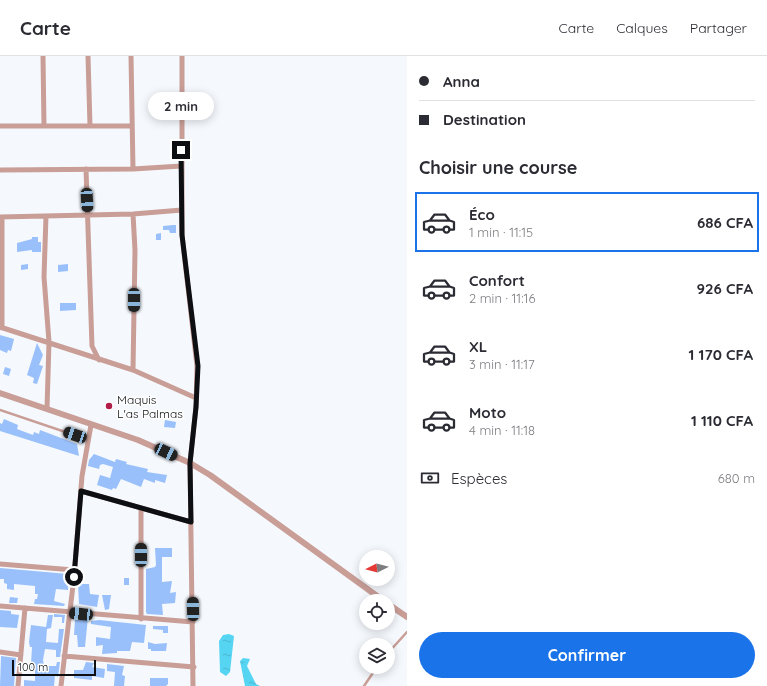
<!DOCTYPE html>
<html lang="fr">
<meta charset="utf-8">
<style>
body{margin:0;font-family:Quicksand,sans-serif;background:#f7f7f7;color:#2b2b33;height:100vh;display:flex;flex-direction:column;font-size:15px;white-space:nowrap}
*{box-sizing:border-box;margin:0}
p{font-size:13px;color:#7c7c81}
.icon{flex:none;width:22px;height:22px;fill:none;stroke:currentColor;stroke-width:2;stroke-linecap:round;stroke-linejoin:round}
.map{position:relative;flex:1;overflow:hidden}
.panel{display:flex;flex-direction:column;background:#fff;width:360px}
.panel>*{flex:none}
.top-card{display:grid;align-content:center;height:88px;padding:0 12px;background:#fff}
.needle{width:26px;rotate:264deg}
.buttons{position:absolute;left:359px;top:494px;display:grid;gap:8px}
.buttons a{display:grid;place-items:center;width:36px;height:36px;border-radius:50%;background:#fff;box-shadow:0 2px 10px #0003;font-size:20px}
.scale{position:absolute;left:12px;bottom:10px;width:84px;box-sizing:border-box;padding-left:4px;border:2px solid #0d0f12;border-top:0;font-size:11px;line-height:14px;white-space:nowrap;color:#0d0f12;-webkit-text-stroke:3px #fff;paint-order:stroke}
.end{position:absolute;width:18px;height:18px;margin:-9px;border:5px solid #0d0f12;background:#fff;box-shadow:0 0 0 2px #fff}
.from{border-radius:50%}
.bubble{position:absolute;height:28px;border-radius:14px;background:#fff;box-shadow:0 2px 10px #0003;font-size:13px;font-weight:700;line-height:28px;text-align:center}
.car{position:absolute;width:12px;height:24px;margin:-12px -6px;border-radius:5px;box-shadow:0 0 3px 1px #0007;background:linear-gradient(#222 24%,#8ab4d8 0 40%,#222 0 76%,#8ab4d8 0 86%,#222 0)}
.top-card b{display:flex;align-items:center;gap:14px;height:38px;font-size:15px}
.top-card b+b{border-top:1px solid #e1e1e2}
.top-card i{width:10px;height:10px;background:#2b2b33}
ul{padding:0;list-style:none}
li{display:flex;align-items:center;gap:12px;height:60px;margin:0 8px 6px;padding:0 4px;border:2px solid transparent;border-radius:0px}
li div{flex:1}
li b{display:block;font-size:15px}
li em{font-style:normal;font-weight:700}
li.active{border-color:#1a73e8}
li>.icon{width:36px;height:36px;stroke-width:1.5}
h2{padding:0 12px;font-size:18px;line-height:48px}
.pay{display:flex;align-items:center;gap:10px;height:44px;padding:0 12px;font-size:15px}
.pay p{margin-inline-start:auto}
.primary-button{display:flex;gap:8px;margin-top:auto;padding:8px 12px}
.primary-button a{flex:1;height:46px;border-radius:24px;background:#1a73e8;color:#fff;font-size:16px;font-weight:700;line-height:46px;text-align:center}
header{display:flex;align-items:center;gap:24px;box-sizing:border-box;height:56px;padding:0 20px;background:#fff;border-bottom:1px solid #e1e1e2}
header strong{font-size:19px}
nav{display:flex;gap:22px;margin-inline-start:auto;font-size:14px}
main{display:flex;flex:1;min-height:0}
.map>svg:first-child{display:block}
</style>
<header>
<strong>Carte</strong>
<nav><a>Carte</a><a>Calques</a><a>Partager</a></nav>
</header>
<main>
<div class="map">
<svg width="407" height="630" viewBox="0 0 407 630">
<defs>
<pattern id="water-ripples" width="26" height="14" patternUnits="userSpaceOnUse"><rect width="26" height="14" fill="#56d5f3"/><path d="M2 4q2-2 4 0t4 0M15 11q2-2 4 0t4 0" fill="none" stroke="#4ab6cf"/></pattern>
</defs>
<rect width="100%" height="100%" fill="#f5f9fe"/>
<path fill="url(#water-ripples)" d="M229 578 234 580 230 616 226 620 220 616 219 585 223 579Z
M243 602 250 603 247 610 256 628 260 630H245L240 605Z"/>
<path fill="#99c0fb" d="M173 169H176V177H170L169 174H163V170Z
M161 177V184H156V178Z
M32 181H38V186H41V196H32V194L17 196V187L32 183Z
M28 208V213L21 214V209Z
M68 208V215L58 216V209Z
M60 247H76V254L60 255Z
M0 279 14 283 11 295 8 294 7 297 0 294Z
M37 287 43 299 39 309 43 310 37 328 33 327 34 322 27 319Z
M5 311 11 313 9 320 3 318Z
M4 363 18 369 17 373 33 379 34 376 39 378 40 374 77 388 79 400 0 375V367L2 368Z
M165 364 176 366 175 372 164 371Z
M94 398 115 406 116 403 127 406 126 408 148 413 147 416 167 419 165 427 155 424V427L144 423 141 431 121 423 116 433 113 432 112 434 97 429 100 419 110 422 113 411 103 408 100 409 99 413 88 410 89 404Z
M155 492H172V501H162V526L172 525 170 537 176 536 175 547 162 548 163 559 147 558 146 556V513L155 511 156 509Z
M0 512 68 518V534L56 533 54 545 65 548 64 550 34 548 35 543H37L38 538H35V530L14 528V534L7 533V528L4 527V523H0Z
M124 522H129V529H124Z
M78 528H89L90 538 99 539 97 551 79 548Z
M102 539H111L109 553 105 554Z
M10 541 18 542 17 547H9Z
M0 554 11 555V558L19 559 17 572 0 571Z
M54 558 65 559 64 567H62V561H54Z
M48 559H53L51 572 47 573 46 586 58 587 59 573H64L60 601H56V594L45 593 43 604 44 610H56L57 606H60L58 621 55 619 54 630H24V624L35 625V613H26V607L31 608 32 591H30L29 586 31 569 46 571Z
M80 561H88L85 591H78L77 579H74L75 564H80Z
M99 564 146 569 144 587 132 586 130 595H117V597L102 598 103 589 96 590V581L110 583 111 571 91 568V565Z
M153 570H168V577H163V574L153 573Z
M148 586 155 588 167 587 166 595H151V593H148Z
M1 600 16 602 14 630H0Z
M86 606 94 607 92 611 105 613 104 622 92 620V624L74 622V614H83Z
M107 608 124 610 122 619 125 620 124 630H114L115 616 107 615Z
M150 622H168V628L166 630H150Z"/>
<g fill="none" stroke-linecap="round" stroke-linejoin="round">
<path stroke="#c99e97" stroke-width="2.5" d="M0 354 89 384
M388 597 407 576
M364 630 377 611"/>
<path stroke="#c99e97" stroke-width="5" d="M43 0 44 70
M88 0 90 70
M131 0 133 113
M182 0V179L197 310 196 351 190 407 193 630
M0 70H131
M86 113 92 290 99 304
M0 114 133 113 181 110
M46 160 44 221 49 286 47 352
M0 161 133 158 182 154
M2 161V272
M0 271 133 314 196 342
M133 314 135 194 133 158
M81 435 191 466
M0 508 74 514
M0 550 193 566
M141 563V452
M0 596 21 599
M64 600 194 611
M18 630 25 552
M61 630 74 521 82 420 91 369"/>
<path stroke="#c99e97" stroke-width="6" d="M0 337 138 384 190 407 210 419 384 545
M388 548 407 561"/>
</g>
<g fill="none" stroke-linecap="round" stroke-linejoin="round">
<path stroke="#0d0f12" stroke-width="5" d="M74 521 81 435 191 466 190 407 196 351 198 310 182 179 181 94"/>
</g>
<circle fill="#b01e49" stroke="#fff" stroke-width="1.5" cx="109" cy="350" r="4"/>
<g text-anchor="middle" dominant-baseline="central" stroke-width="3" stroke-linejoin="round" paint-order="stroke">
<g font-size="12" fill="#0d0f12" stroke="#fff" text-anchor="start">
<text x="117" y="343">Maquis<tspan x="117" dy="14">L'as Palmas</tspan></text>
</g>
</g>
</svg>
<div class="buttons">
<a><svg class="needle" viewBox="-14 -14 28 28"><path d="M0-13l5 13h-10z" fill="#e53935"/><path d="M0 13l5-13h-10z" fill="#7c7c81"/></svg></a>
<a><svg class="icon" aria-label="locate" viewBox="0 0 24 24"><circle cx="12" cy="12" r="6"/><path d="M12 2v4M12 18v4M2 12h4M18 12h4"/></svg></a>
<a><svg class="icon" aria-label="layers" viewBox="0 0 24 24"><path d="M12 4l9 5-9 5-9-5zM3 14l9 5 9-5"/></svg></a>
</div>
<div class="scale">100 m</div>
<i class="end from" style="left:74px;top:521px"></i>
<i class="end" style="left:181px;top:94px"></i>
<div class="bubble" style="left:148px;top:36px;width:66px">2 min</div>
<i class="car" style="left:87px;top:144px;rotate:177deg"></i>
<i class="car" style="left:134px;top:244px;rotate:180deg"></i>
<i class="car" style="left:75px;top:379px;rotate:289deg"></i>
<i class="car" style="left:166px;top:396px;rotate:115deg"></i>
<i class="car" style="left:141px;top:499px;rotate:0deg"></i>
<i class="car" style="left:193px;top:553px;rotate:359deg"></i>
<i class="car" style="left:81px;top:558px;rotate:276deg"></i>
</div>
<section class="panel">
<div class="top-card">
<b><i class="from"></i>Anna</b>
<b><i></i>Destination</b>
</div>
<h2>Choisir une course</h2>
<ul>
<li class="active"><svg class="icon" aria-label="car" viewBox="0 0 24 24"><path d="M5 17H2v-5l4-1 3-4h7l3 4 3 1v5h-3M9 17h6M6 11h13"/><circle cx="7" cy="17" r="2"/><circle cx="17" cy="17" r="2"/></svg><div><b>Éco</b><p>1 min · 11:15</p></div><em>686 CFA</em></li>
<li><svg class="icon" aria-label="car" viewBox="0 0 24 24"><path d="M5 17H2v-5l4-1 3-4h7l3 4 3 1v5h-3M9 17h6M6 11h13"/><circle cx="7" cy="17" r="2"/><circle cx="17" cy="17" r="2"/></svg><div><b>Confort</b><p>2 min · 11:16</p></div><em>926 CFA</em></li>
<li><svg class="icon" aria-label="car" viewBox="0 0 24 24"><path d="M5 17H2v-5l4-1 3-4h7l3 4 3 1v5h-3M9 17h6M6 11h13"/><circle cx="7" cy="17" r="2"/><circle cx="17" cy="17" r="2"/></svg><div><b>XL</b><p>3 min · 11:17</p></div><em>1 170 CFA</em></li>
<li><svg class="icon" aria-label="car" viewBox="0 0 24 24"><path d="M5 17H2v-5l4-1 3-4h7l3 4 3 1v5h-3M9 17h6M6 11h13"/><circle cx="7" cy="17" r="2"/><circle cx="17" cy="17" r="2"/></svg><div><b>Moto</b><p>4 min · 11:18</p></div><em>1 110 CFA</em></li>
</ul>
<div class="pay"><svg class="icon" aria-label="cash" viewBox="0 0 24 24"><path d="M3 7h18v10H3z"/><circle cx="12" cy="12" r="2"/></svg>Espèces<p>680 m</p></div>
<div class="primary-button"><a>Confirmer</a></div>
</section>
</main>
